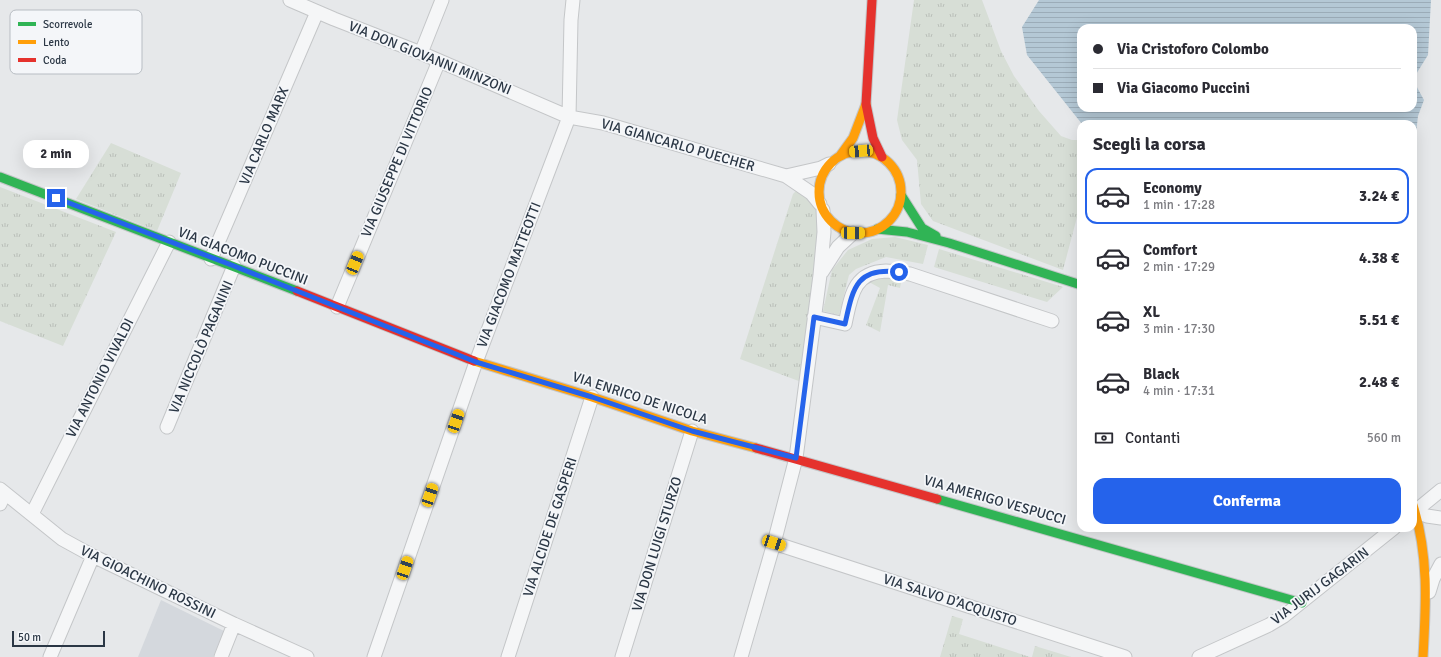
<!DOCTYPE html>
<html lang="it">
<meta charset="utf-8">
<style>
body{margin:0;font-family:Signika,sans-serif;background:#f7f7f7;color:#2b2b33;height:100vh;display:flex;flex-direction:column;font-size:15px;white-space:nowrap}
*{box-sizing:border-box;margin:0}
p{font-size:13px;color:#7c7c81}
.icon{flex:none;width:22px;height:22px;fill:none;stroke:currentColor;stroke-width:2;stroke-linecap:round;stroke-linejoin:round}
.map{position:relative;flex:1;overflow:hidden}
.side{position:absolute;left:1077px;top:120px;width:340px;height:412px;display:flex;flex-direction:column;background:#fff;border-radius:12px;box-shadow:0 4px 16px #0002}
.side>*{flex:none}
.guide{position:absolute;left:1077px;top:24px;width:340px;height:88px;border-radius:12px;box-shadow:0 4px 16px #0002;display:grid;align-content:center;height:88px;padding:0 16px;background:#fff}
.scale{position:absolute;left:12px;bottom:10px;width:93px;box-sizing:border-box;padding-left:4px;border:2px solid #2b3745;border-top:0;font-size:11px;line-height:14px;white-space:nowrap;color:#2b3745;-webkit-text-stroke:3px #f4f6f9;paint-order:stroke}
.end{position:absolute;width:18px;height:18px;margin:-9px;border:5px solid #2563eb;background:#fff;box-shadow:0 0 0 2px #fff}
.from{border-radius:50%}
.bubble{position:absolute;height:28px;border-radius:12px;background:#fff;box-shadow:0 4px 16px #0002;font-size:13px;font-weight:800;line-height:28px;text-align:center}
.car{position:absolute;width:12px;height:24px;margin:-12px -6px;border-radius:5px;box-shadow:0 0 3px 1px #0007;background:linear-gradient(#f5c518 24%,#345 0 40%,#f5c518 0 76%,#345 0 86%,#f5c518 0)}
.guide b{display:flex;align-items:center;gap:14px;height:38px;font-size:15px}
.guide b+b{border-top:1px solid #e1e1e2}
.guide i{width:10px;height:10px;background:#2b2b33}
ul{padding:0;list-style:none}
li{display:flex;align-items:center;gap:12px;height:56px;margin:0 8px 6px;padding:0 8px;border:2px solid transparent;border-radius:12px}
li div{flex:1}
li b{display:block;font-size:15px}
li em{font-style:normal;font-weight:800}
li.on{border-color:#2563eb}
li>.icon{width:36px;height:36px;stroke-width:1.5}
h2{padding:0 16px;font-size:18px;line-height:48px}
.pay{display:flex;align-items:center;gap:10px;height:44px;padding:0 16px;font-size:15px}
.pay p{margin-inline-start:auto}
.button{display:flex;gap:8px;margin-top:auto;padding:8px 16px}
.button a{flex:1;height:46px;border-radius:12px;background:#2563eb;color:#fff;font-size:16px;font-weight:800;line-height:46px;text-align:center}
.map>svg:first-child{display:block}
</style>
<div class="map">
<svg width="1441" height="657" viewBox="0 0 1441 657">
<defs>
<pattern id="grass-tufts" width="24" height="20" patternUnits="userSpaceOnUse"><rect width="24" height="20" fill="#d7ded6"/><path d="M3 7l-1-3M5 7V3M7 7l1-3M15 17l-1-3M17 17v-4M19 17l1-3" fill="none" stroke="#b9bfb9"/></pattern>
<pattern id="water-rules" width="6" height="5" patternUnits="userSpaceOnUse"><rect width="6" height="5" fill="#b4c8d5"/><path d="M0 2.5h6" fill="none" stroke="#9bacb8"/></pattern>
</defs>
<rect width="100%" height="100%" fill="#e6e8ea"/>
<path fill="#d4d8dd" d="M161 600 224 631 213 657H138Z"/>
<path fill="url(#grass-tufts)" d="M914 0H982L1001 51 1014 76 1039 111 1061 136 1072 140H1081V202L1063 270 933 221 921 204 917 160 902 140 897 120Z
M111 143 181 173 157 231 76 199Z
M0 187 116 232 63 346 0 321Z
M797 190 812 198 818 210 821 235 804 383 740 359 793 194Z
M895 237 928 245 923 264 886 257 856 269 849 275 839 315 823 311 832 270 848 250 872 239Z
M939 249 1063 287 1047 302 934 267Z
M877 277H902L900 288 888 285 880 332 866 325 880 288 869 282Z
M952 616 963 619 959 634 1030 657H940Z
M1035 646 1071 657H1032Z"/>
<path fill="url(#water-rules)" d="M1039 0H1431L1428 55 1413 79V28H1081V108H1413V80L1424 100 1418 116 1413 159V124H1082L1027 55 1022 27Z"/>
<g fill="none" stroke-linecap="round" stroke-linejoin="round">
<defs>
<path id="street" d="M290 0 334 19 421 53 569 117 603 123 786 176 811 193 820 204
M421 53 442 0
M786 176 821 168 829 164
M211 259 317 12
M822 272 838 247 853 233
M337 307 439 61
M814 317 845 324C851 297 853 272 886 271 894 271 903 273 910 274L1052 321
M167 427 234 266
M0 489 62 539 93 556 234 624 307 657
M0 504 5 493
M1415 511 1427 516 1441 518
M1413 513 1441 490
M32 514 169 242
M774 543 1125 657
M1429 592 1433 579 1441 564
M50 657 93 556
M221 657 234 624
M374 657 476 362 569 117 571 20 573 0
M508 657 592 397
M622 657 692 431
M741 657 774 543 796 458 820 275 824 232 823 210
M1199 657 1269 625 1284 616 1394 528"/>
<path id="fast" d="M0 177 297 291
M901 195 922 228 936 236
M877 229 907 232 949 243 1081 285
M937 499 1302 603"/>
<path id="slow" d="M819 192a41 41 0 1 1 82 0a41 41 0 1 1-82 0Z
M840 156 853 138 866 104
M474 361 592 397 692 431 756 448
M1413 505C1429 556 1426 604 1423 657"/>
<path id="jam" d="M872 0 866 104 873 138 882 157
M297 291 474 361
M756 448 937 499"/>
</defs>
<use href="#street" stroke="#c4c6c8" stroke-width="15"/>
<use href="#fast" stroke="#c4c6c8" stroke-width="11"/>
<use href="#slow" stroke="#c4c6c8" stroke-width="11"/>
<use href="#jam" stroke="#c4c6c8" stroke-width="11"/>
<use href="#street" stroke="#f5f6f7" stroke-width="13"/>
<use href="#fast" stroke="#30b455" stroke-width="9"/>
<use href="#slow" stroke="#ff9f0a" stroke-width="9"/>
<use href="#jam" stroke="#e5322d" stroke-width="9"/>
</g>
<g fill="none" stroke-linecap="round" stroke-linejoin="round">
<path stroke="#2563eb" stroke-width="5" d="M56 198 234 266 476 362 592 397 692 431 796 458 814 317 845 324C853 288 856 267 899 272"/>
</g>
<g text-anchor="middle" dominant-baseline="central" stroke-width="3.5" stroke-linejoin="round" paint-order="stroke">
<g font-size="14" fill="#2b3745" stroke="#f4f6f9">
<text transform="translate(430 58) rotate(22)">VIA DON GIOVANNI MINZONI</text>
<text transform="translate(264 136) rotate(-67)">VIA CARLO MARX</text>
<text transform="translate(678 145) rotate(16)">VIA GIANCARLO PUECHER</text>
<text transform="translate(397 162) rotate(-67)">VIA GIUSEPPE DI VITTORIO</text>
<text transform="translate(243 256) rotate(21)">VIA GIACOMO PUCCINI</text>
<text transform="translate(509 275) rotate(-69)">VIA GIACOMO MATTEOTTI</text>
<text transform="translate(201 347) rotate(-67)">VIA NICCOLÒ PAGANINI</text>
<text transform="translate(100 378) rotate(-63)">VIA ANTONIO VIVALDI</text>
<text transform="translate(640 398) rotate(18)">VIA ENRICO DE NICOLA</text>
<text transform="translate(995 500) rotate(16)">VIA AMERIGO VESPUCCI</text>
<text transform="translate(550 527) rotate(-72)">VIA ALCIDE DE GASPERI</text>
<text transform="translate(657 544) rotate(-73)">VIA DON LUIGI STURZO</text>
<text transform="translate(148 582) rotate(26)">VIA GIOACHINO ROSSINI</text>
<text transform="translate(1320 586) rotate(-37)">VIA JURIJ GAGARIN</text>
<text transform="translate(950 600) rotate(18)">VIA SALVO D’ACQUISTO</text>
</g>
</g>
<rect x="10" y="10" width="132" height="64" rx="6" fill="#f4f6f9" stroke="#b8bdc3" stroke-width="1"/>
<rect x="18" y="22" width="18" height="4" fill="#30b455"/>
<rect x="18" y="40" width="18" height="4" fill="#ff9f0a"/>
<rect x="18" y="58" width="18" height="4" fill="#e5322d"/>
<g font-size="11" fill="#2b3745">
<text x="43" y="28">Scorrevole</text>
<text x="43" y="46">Lento</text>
<text x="43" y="64">Coda</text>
</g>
</svg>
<div class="scale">50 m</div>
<i class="end from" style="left:899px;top:272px"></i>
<i class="end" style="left:56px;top:198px"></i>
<div class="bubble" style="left:23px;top:140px;width:66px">2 min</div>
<i class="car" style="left:861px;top:151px;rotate:265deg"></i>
<i class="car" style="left:853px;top:233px;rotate:90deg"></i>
<i class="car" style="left:355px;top:263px;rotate:22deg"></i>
<i class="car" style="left:456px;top:421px;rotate:19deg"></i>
<i class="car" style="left:430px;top:495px;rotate:19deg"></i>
<i class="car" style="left:774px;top:543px;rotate:108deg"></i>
<i class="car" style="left:405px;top:568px;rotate:19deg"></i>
<div class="guide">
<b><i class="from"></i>Via Cristoforo Colombo</b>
<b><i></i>Via Giacomo Puccini</b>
</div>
<section class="side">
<h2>Scegli la corsa</h2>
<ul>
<li class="on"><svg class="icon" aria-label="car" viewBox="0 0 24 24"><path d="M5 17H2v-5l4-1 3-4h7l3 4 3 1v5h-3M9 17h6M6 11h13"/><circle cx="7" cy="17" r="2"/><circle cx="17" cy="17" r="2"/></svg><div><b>Economy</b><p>1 min · 17:28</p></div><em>3.24 €</em></li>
<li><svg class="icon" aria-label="car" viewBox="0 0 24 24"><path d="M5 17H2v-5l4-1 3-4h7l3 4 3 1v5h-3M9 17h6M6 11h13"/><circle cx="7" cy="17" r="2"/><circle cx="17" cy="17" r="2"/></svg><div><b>Comfort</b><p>2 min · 17:29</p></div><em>4.38 €</em></li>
<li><svg class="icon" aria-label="car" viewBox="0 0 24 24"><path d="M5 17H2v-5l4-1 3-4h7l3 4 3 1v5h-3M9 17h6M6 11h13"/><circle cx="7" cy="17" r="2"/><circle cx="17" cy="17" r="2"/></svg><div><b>XL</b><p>3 min · 17:30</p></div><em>5.51 €</em></li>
<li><svg class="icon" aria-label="car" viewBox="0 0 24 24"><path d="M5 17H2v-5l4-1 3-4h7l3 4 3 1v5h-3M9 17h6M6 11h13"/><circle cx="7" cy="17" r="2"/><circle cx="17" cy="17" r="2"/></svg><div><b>Black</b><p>4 min · 17:31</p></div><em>2.48 €</em></li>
</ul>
<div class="pay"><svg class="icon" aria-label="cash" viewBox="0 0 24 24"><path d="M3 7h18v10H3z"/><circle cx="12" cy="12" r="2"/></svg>Contanti<p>560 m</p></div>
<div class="button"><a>Conferma</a></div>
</section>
</div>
